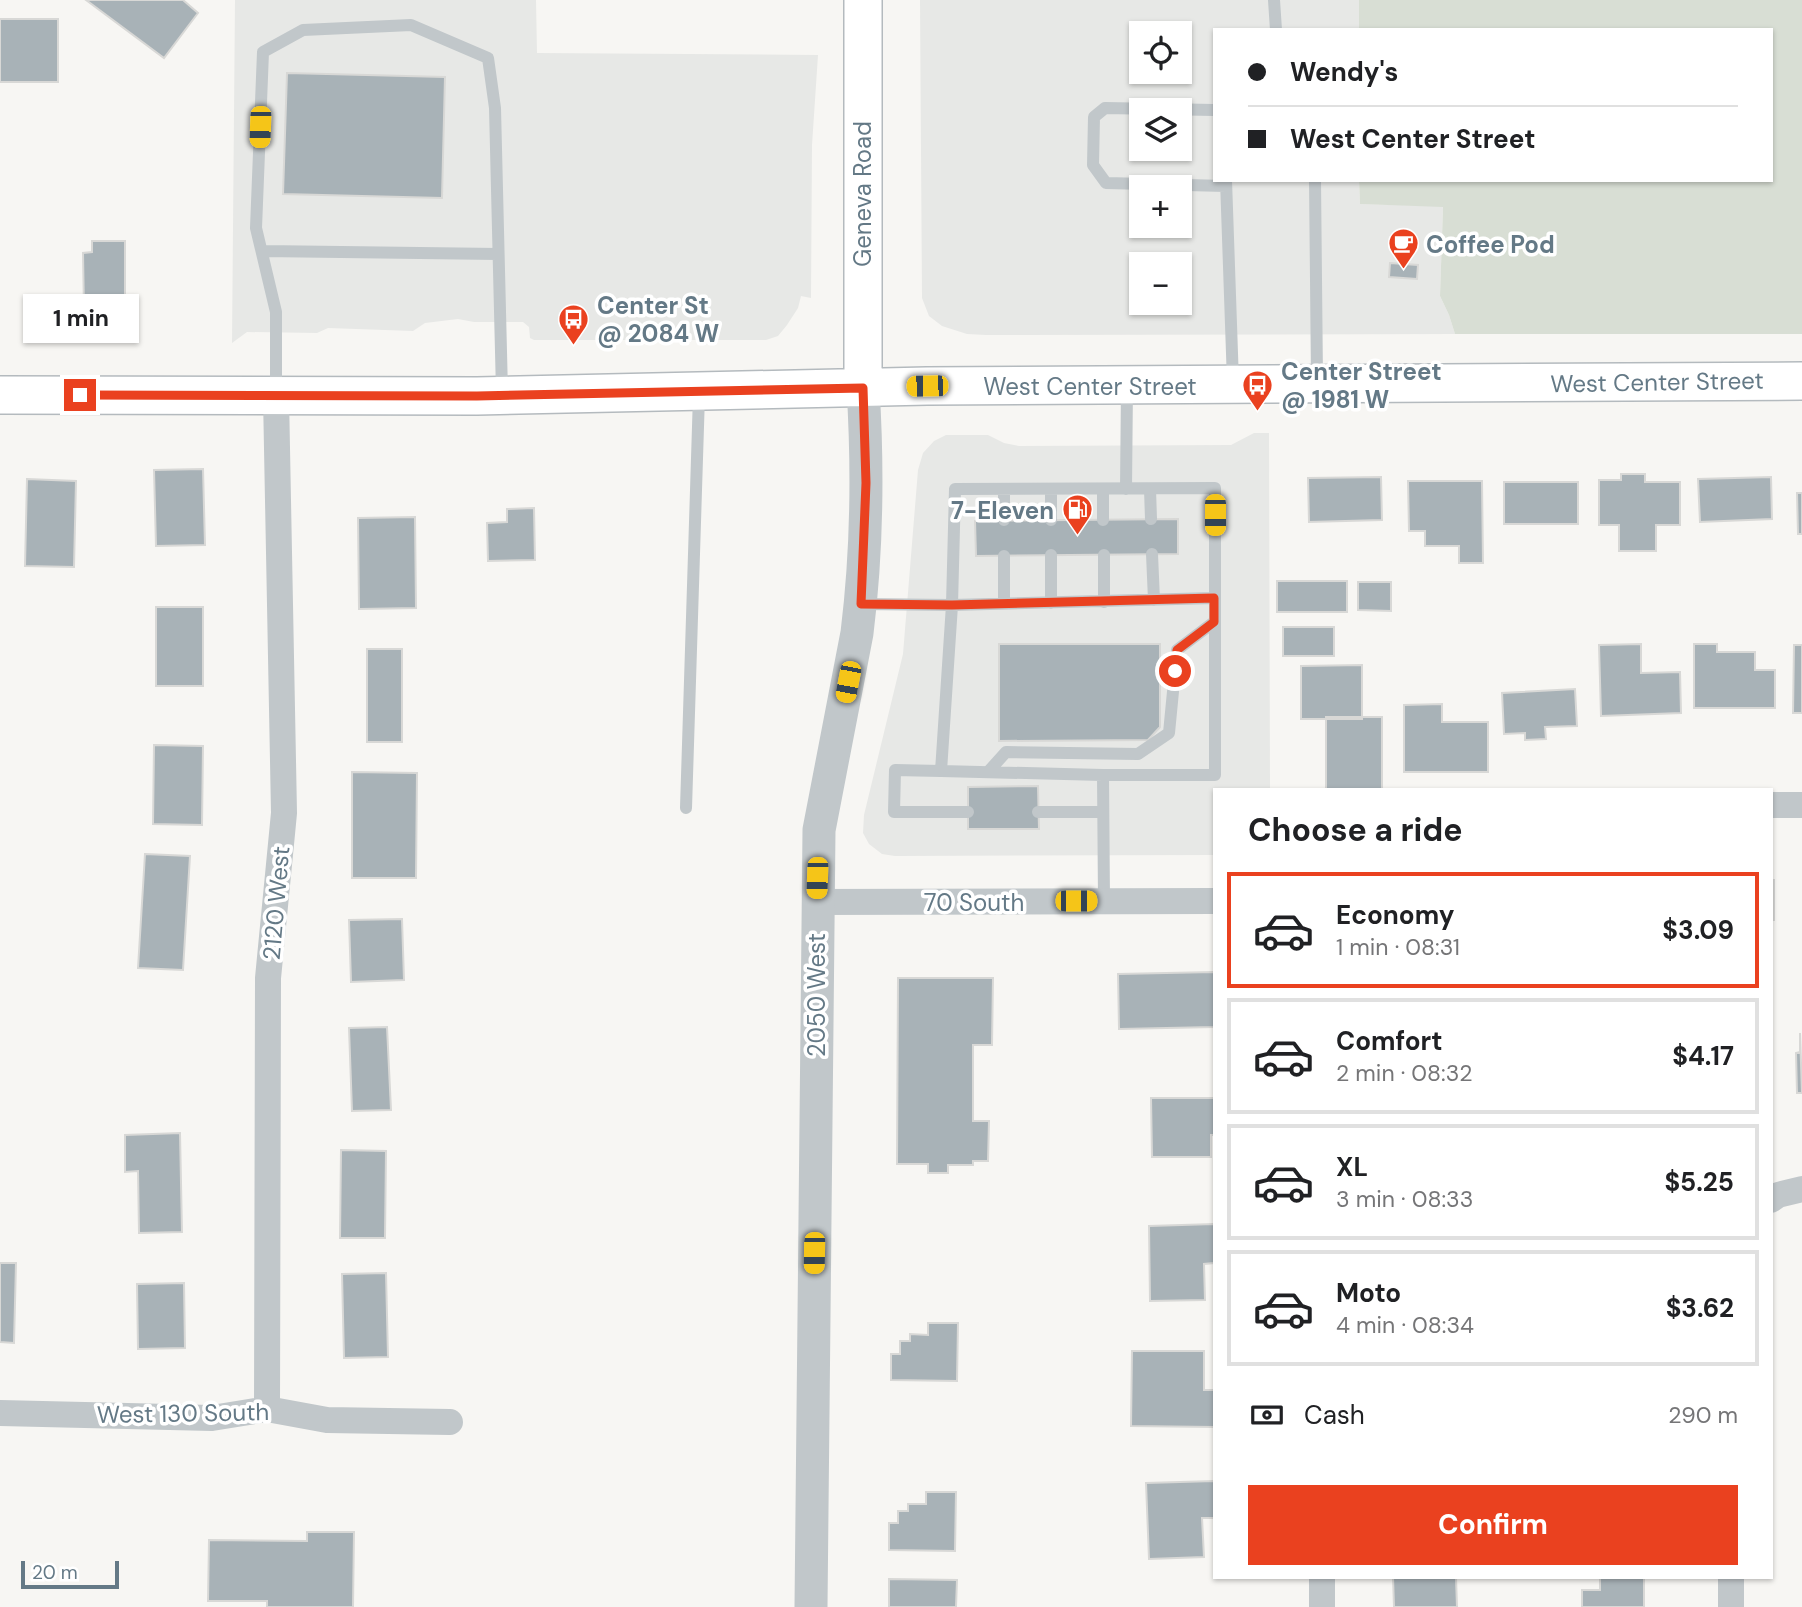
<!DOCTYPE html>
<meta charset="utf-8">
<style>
body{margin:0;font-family:"DM Sans",sans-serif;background:#f6f6f6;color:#202124;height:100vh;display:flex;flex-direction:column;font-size:26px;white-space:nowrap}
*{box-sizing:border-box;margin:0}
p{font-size:23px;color:#757577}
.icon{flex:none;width:38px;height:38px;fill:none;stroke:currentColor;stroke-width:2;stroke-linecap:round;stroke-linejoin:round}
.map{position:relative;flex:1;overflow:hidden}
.panel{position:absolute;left:1213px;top:788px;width:560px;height:791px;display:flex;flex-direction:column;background:#fff;border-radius:0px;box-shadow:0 2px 5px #0004}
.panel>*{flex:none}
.guide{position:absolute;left:1213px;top:28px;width:560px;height:154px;border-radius:0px;box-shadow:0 2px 5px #0004;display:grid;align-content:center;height:154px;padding:0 35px;background:#fff}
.buttons{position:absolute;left:1129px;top:21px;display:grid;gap:14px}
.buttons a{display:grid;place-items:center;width:63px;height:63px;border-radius:0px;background:#fff;box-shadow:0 2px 5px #0004;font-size:35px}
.scale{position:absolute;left:21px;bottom:18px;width:98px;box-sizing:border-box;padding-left:7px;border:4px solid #647986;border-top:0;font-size:19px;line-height:24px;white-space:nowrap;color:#647986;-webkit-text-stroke:5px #fff;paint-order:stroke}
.end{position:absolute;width:32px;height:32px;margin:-16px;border:9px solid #ea411f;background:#fff;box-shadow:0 0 0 4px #fff}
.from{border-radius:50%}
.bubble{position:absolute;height:49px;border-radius:0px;background:#fff;box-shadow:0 2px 5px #0004;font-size:23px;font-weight:700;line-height:49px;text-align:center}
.car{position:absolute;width:21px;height:42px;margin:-21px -10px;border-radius:9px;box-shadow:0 0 5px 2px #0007;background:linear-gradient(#f5c518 24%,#345 0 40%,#f5c518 0 76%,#345 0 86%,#f5c518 0)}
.guide b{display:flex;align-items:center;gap:24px;height:66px;font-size:26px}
.guide b+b{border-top:2px solid #e0e0e0}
.guide i{width:18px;height:18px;background:#202124}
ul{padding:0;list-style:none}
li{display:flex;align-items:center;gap:21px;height:116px;margin:0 14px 10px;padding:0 21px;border:4px solid #e0e0e0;border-radius:0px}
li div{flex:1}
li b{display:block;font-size:26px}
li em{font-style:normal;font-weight:700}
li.selected{border-color:#ea411f}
li>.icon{width:63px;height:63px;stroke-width:1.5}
h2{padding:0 35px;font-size:32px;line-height:84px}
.pay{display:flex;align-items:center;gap:18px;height:77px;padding:0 35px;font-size:26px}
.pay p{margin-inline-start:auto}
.button{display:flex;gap:14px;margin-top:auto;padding:14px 35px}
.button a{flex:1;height:80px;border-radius:0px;background:#ea411f;color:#fff;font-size:28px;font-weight:700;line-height:80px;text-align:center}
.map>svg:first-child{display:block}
</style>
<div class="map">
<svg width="1802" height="1607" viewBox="0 0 1802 1607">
<rect width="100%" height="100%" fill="#f7f6f3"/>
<path fill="#e7e8e6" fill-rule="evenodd" d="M235 0H536L537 53 818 55 812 145 811 298 801 296 798 308 787 325 778 336 766 340H534L530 338 529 327 523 322H474L458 319 425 323 413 331 328 328 317 333 247 332 232 343Z
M920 0H1359V30H1214V180H1359L1360 204 1443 206 1440 296 1449 315 1455 334 986 335 967 334 942 326 929 316 922 298ZM1141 33H1180V72H1141ZM1141 110H1180V149H1141ZM1141 187H1180V226H1141ZM1141 264H1180V303H1141Z
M1254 433H1269L1270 789H1214V855L895 856 882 854 869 844 863 833 864 815 903 654 918 470 923 453 934 441 946 435H988L1004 443 1019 446 1231 445Z"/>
<path fill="#d8ded4" d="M1359 0H1802V334H1455L1449 315 1440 296 1443 207 1360 204 1359 180H1771V30H1359Z"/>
<path fill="#a8b2b7" stroke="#d8d8d6" stroke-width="2" d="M86 0H183L198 13 164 58Z
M0 19H58V82H0Z
M287 73 445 77 442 198 283 194Z
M92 241H125V311H84L83 253 92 252Z
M1390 263 1418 265 1417 279 1389 277Z
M203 469 205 545 156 546 154 470Z
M1621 474H1645V482H1680V525H1656V551H1619V525H1599V480H1621Z
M1381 477 1382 520 1309 522 1308 478Z
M1771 477 1772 519 1700 522 1698 479Z
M27 479 76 481 74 567 25 566Z
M1408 481H1482L1483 563H1459V546H1425V531H1409Z
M1504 482H1578V524H1504Z
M1797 493H1802V534H1798Z
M534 508 535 560 488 561 487 523 507 522V509Z
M415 517 416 608 359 609 358 518Z
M1178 519V554L976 556 975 521Z
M1277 581H1347V612H1277Z
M1358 582H1391V611L1358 610Z
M156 607H203V686H156Z
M1283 627H1334V656H1283Z
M999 644H1160V727L1148 740 999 741Z
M1641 644V673L1680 672 1681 713 1601 716 1599 645Z
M1694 644H1717V652H1755V670H1775V708H1694Z
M1794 645H1802V713H1793Z
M367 649H402V742H367Z
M1362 665V719H1301V666Z
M1575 689 1577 726 1545 727 1546 739 1525 740V733L1504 734 1502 693Z
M1442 704V722H1488V772H1404V705Z
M1326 717H1382V789H1326Z
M154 745 203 746 202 825 153 824Z
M352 772 417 773 416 878H352Z
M1038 786 1039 829H968V787Z
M145 854 190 856 183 970 138 968Z
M1771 880H1774V920H1771Z
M402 919 404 980 351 982 349 920Z
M1214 972V1027L1119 1029 1118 974Z
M898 978H993L992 1045H973V1121H989L988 1161H973V1165H948V1173H928V1164H897Z
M387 1027 391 1110 352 1111 349 1028Z
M1800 1033 1802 1093H1797L1796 1053 1800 1052Z
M1151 1098H1214V1135H1211V1157H1152Z
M180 1133 182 1232 139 1233 138 1171 125 1172V1135Z
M341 1150 386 1151 385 1238H340Z
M1214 1224V1263L1204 1264 1205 1300 1150 1301 1149 1226Z
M0 1263H16L14 1343 0 1342Z
M386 1273 388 1357 344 1358 342 1274Z
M184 1283 185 1348 138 1349 137 1284Z
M928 1323H958L957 1381 891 1380V1354H900V1341H910V1334L928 1335Z
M1132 1351H1204V1390H1214V1427L1131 1426Z
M1214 1481V1518H1202L1204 1557 1149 1559 1146 1483Z
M926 1492H956L955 1551 889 1550V1523H898V1511H908V1504H926Z
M307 1532H354L353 1607H267V1601H208L209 1540 307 1541Z
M1393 1577H1456L1457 1607H1394Z
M1600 1577H1644V1607H1582V1590H1600Z
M889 1579 957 1580 956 1607H889Z"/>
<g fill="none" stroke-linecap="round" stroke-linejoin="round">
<defs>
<path id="secondary" d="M863 388V0
M0 395 477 396 927 386 1802 381"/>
</defs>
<use href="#secondary" stroke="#b4babe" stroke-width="40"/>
<path stroke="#c1c7ca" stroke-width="12" d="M1274 0 1276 30
M1214 110 1105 108 1094 117 1093 165 1106 183 1226 186
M1226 180 1233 382
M1315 180 1317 379
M263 251 498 254
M276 394V312L256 228 263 52 303 30 411 25 488 58 495 108 502 392
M1004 489V520
M1103 489V520
M1126 489 1127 386
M1150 489 1151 519
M1051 490V520
M1152 554 1154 600
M1104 555V602
M1004 603V556
M1051 603V555
M861 604 952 605 1214 598
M941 771 895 770 894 812H968
M988 772 1006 752 1138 754 1169 733 1177 650 1214 622
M1103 775 941 771 952 605 955 489 1215 488V775H1103L1104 901
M686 808 699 395
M1038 812H1103"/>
<path stroke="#c1c7ca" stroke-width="26" d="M1771 805H1802
M817 902 1214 901
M1771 1200 1778 1195 1802 1189
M267 1409 268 978 284 813 276 396
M0 1413 212 1418 267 1409 327 1420 450 1422
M1322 1607V1577
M1731 1607V1577"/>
<path stroke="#c1c7ca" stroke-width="33" d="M811 1607 819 830 857 633C867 552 868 469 863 388"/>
<use href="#secondary" stroke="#fff" stroke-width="37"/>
</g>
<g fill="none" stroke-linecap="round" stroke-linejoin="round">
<path stroke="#ea411f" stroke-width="9" d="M80 395 477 396 863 388 866 483 861 604 952 605 1214 598V622L1177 650 1175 671"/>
</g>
<defs>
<symbol id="cafe-pin" viewBox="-11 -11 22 30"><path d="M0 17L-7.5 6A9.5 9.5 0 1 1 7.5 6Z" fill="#ea411f" stroke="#fff"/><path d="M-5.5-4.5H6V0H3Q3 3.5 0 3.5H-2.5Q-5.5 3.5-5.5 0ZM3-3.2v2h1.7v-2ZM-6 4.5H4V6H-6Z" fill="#fff"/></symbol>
<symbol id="bus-pin" viewBox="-11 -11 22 30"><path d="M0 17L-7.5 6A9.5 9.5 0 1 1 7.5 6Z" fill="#ea411f" stroke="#fff"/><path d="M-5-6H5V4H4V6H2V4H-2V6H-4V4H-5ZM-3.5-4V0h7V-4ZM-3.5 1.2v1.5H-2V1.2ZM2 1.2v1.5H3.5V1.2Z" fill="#fff"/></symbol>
<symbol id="fuel-pin" viewBox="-11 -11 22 30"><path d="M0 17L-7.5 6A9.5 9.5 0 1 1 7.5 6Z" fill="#ea411f" stroke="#fff"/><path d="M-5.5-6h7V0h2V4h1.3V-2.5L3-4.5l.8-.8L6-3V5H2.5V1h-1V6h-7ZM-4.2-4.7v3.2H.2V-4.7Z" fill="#fff"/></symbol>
</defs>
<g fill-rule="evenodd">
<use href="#cafe-pin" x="1386" y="226" width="35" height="47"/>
<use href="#bus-pin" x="556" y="302" width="35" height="47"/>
<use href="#bus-pin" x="1240" y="368" width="35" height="47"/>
<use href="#fuel-pin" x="1060" y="492" width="35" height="47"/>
</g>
<g text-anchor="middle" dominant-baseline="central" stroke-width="7" stroke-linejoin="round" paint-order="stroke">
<g font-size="24" fill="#647986" stroke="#fff">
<text transform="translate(862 194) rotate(-90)">Geneva Road</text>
<text transform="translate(1657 382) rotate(-1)">West Center Street</text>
<text x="1090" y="386">West Center Street</text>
<text x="974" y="902">70 South</text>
<text transform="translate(276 903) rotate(-85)">2120 West</text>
<text transform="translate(816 995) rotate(-90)">2050 West</text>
<text transform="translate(183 1413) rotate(-1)">West 130 South</text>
</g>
<g font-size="24" font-weight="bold" fill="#647986" stroke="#fff" text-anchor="start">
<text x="1426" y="244">Coffee Pod</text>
<text x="597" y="305">Center St<tspan x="597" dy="28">@ 2084 W</tspan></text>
<text x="1281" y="371">Center Street<tspan x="1281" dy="28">@ 1981 W</tspan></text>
<text x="1054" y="510" text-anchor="end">7-Eleven</text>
</g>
</g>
</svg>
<div class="buttons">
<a><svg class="icon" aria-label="locate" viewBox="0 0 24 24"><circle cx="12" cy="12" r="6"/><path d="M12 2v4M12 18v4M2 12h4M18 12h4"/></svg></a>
<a><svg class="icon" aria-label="layers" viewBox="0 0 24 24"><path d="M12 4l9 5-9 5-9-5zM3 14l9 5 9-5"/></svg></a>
<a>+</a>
<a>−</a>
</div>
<div class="scale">20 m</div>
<i class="end from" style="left:1175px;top:671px"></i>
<i class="end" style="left:80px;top:395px"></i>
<div class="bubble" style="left:23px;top:294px;width:116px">1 min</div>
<i class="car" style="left:260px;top:127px;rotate:182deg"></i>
<i class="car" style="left:927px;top:386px;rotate:269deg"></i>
<i class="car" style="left:1215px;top:515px;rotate:180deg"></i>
<i class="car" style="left:848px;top:682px;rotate:191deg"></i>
<i class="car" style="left:817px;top:878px;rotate:182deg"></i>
<i class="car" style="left:1076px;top:901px;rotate:90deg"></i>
<i class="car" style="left:814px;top:1253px;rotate:181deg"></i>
<div class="guide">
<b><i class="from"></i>Wendy's</b>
<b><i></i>West Center Street</b>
</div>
<section class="panel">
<h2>Choose a ride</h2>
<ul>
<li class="selected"><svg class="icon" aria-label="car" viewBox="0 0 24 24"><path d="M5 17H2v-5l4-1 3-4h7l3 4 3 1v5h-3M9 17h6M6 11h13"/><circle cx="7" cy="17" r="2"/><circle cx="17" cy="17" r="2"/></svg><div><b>Economy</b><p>1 min · 08:31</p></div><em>$3.09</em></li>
<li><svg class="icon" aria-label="car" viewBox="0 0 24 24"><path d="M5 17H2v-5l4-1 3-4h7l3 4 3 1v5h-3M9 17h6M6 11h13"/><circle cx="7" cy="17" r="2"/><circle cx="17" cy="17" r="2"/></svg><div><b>Comfort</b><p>2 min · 08:32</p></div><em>$4.17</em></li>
<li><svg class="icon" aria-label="car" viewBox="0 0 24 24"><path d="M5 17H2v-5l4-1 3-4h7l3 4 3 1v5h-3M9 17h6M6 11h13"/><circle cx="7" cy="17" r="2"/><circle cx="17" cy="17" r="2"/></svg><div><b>XL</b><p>3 min · 08:33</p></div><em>$5.25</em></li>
<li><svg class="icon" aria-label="car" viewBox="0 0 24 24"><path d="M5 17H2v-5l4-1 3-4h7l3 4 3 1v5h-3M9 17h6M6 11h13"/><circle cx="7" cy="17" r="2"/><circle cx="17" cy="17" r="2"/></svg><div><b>Moto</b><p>4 min · 08:34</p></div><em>$3.62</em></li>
</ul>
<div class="pay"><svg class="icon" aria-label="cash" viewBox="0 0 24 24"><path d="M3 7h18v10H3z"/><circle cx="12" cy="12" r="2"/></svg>Cash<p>290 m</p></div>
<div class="button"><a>Confirm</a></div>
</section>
</div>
